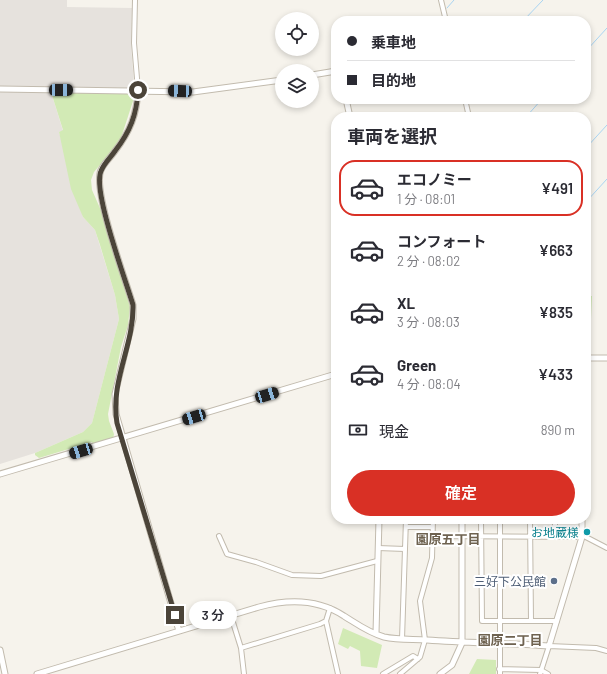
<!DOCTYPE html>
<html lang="ja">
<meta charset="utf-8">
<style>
body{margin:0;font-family:Barlow,"Noto Sans JP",sans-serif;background:#f2f2f3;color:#2b2b33;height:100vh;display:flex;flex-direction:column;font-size:15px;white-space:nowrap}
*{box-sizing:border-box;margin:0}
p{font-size:13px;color:#7c7c81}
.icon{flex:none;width:22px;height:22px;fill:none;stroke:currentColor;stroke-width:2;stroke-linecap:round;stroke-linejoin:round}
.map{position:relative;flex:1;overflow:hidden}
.drawer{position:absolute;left:331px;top:112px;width:260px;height:412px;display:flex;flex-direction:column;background:#fff;border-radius:16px;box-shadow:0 2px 6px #0003}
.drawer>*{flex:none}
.guide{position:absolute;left:331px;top:16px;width:260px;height:88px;border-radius:16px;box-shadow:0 2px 6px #0003;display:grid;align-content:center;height:88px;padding:0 16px;background:#fff}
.buttons{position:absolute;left:275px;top:12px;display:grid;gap:8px}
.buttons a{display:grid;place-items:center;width:44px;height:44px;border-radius:50%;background:#fff;box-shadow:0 2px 6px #0003;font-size:20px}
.end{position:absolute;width:18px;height:18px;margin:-9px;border:5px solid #4b4439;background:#fff;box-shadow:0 0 0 2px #fff}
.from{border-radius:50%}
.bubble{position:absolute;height:28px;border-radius:14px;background:#fff;box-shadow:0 2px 6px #0003;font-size:13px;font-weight:600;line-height:28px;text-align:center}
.car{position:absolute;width:12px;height:24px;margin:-12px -6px;border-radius:5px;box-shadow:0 0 3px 1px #0007;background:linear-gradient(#222 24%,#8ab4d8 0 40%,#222 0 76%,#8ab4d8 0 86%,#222 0)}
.guide b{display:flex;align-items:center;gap:14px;height:38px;font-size:15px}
.guide b+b{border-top:1px solid #e1e1e2}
.guide i{width:10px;height:10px;background:#2b2b33}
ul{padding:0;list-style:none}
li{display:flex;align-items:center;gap:12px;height:56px;margin:0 8px 6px;padding:0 8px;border:2px solid transparent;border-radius:16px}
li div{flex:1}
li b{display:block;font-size:15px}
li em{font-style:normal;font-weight:600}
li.selected{border-color:#d93025}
li>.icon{width:36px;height:36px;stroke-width:1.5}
h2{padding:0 16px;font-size:18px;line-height:48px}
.pay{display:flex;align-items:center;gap:10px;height:44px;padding:0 16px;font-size:15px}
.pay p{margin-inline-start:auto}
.action{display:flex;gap:8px;margin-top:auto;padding:8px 16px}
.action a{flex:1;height:46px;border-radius:24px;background:#d93025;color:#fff;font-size:16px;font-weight:600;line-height:46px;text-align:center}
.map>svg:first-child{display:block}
</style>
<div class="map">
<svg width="607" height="674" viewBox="0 0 607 674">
<rect width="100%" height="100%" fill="#f6f3ec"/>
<path fill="#e6e2dd" d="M0 0H67V7L132 8 131 46 134 83 130 88 0 87Z
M0 92H51L63 131 59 132 83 217 95 230 115 295 119 319 92 423 83 432 35 453 0 464Z"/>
<path fill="#d2eab5" d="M51 92 129 93 134 98 120 141 94 172 91 180 92 190 103 215 130 307 128 325 121 347 108 414 109 421 114 434 113 439 93 444 92 442 39 458 35 455V453L83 432 92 423 119 319 115 295 100 245 95 230 83 217 71 189 59 132 63 130Z
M586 296H592L591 319 586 318Z
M343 628 382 645 377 668 361 666 360 651 350 646 348 649 338 644Z
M477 659 496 660V674H469Z"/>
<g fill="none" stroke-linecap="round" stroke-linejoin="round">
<path stroke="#a9d4f2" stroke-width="1" d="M447 8 454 0
M523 21 543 0
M586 51 607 28
M526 117 542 99
M586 148 607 125
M586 202 607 179"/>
<defs>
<path id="minor" d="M135 0 134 43 138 90
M441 0 446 21
M465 99 469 117
M481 519 482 621H557
M500 519V674
M530 519 531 621
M555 519V537
M406 527H432
M582 535 607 548
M219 536 227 554 256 562 292 575 321 576 377 561
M432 536 582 537
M378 548 405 549
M231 616 241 648 244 674
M326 621 330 608
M402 639 406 519
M241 648 320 624 326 621 338 674
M499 669 541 670 548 674
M383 674 413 656 418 659
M400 674 420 657 425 640 420 601 432 558 433 519
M540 674 549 646 596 648 607 651"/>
<path id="tertiary" d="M312 75 336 71
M0 89 193 92 282 80
M138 90C137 114 130 132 115 151 111 157 104 163 101 170 92 190 126 281 133 305V319L115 394 116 414 179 631
M346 99 350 117
M586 358H607
M0 474 336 374
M376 633 379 519
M0 650 5 674
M37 674 259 607C288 599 318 599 344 616 357 624 369 633 384 637 398 640 413 639 427 640 468 643 508 643 549 646L582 537V519
M440 674 452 665 462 643V519"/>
</defs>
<use href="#minor" stroke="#c2bbae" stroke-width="6"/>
<use href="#tertiary" stroke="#c2bbae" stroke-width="7"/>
<use href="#minor" stroke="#fff" stroke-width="4"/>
<use href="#tertiary" stroke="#fff" stroke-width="5"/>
</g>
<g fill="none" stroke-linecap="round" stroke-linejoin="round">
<path stroke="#4b4439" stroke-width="5" d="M138 90C137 114 130 132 115 151 111 157 104 163 101 171 92 190 126 281 133 305 134 346 110 380 117 423L175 615"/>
</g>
<circle fill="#0f9aa8" stroke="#fff" stroke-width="1.5" cx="587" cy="532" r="4"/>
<circle fill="#5c6f8a" stroke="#fff" stroke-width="1.5" cx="554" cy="581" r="4"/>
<g text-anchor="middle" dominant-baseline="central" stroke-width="4" stroke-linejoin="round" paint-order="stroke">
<g font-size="12" fill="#0d838f" stroke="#fff" text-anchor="end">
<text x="579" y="532">お地蔵様</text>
</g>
<g font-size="12" fill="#4e5e75" stroke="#fff" text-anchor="end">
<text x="546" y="581">三好下公民館</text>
</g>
<g font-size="13" font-weight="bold" fill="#6e6250" stroke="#fff">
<text x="448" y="539">園原五丁目</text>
<text x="510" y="640">園原二丁目</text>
</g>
</g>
</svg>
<div class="buttons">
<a><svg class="icon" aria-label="locate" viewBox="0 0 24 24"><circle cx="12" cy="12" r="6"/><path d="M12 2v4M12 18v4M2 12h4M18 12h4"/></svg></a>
<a><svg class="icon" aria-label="layers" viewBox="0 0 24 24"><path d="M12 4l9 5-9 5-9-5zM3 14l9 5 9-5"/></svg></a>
</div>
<i class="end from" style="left:138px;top:90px"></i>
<i class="end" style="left:175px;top:615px"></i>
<div class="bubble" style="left:189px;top:601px;width:48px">3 分</div>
<i class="car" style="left:61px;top:90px;rotate:90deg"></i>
<i class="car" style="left:180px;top:91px;rotate:272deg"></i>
<i class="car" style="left:267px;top:395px;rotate:73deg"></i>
<i class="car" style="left:194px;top:417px;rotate:253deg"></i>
<i class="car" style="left:81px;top:451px;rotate:253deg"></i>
<div class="guide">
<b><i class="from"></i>乗車地</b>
<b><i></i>目的地</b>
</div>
<section class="drawer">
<h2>車両を選択</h2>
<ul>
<li class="selected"><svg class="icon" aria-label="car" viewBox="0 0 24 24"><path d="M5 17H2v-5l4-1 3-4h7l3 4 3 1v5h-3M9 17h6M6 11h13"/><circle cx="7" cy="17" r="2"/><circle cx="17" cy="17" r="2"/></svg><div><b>エコノミー</b><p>1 分 · 08:01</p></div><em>¥491</em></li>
<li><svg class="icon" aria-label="car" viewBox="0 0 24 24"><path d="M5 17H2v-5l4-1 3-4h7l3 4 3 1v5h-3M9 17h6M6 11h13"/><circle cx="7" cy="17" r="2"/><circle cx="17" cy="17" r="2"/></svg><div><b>コンフォート</b><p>2 分 · 08:02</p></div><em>¥663</em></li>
<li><svg class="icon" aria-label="car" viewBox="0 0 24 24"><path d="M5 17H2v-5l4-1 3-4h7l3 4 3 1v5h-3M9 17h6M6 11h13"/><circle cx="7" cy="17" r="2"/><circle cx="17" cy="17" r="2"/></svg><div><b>XL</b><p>3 分 · 08:03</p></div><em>¥835</em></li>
<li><svg class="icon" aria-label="car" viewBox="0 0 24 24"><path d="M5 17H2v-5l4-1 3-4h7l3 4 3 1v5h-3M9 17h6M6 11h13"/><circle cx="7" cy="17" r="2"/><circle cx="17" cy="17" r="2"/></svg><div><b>Green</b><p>4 分 · 08:04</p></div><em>¥433</em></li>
</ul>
<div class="pay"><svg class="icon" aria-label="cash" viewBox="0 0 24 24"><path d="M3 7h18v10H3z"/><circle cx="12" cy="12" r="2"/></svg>現金<p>890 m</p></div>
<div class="action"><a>確定</a></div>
</section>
</div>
